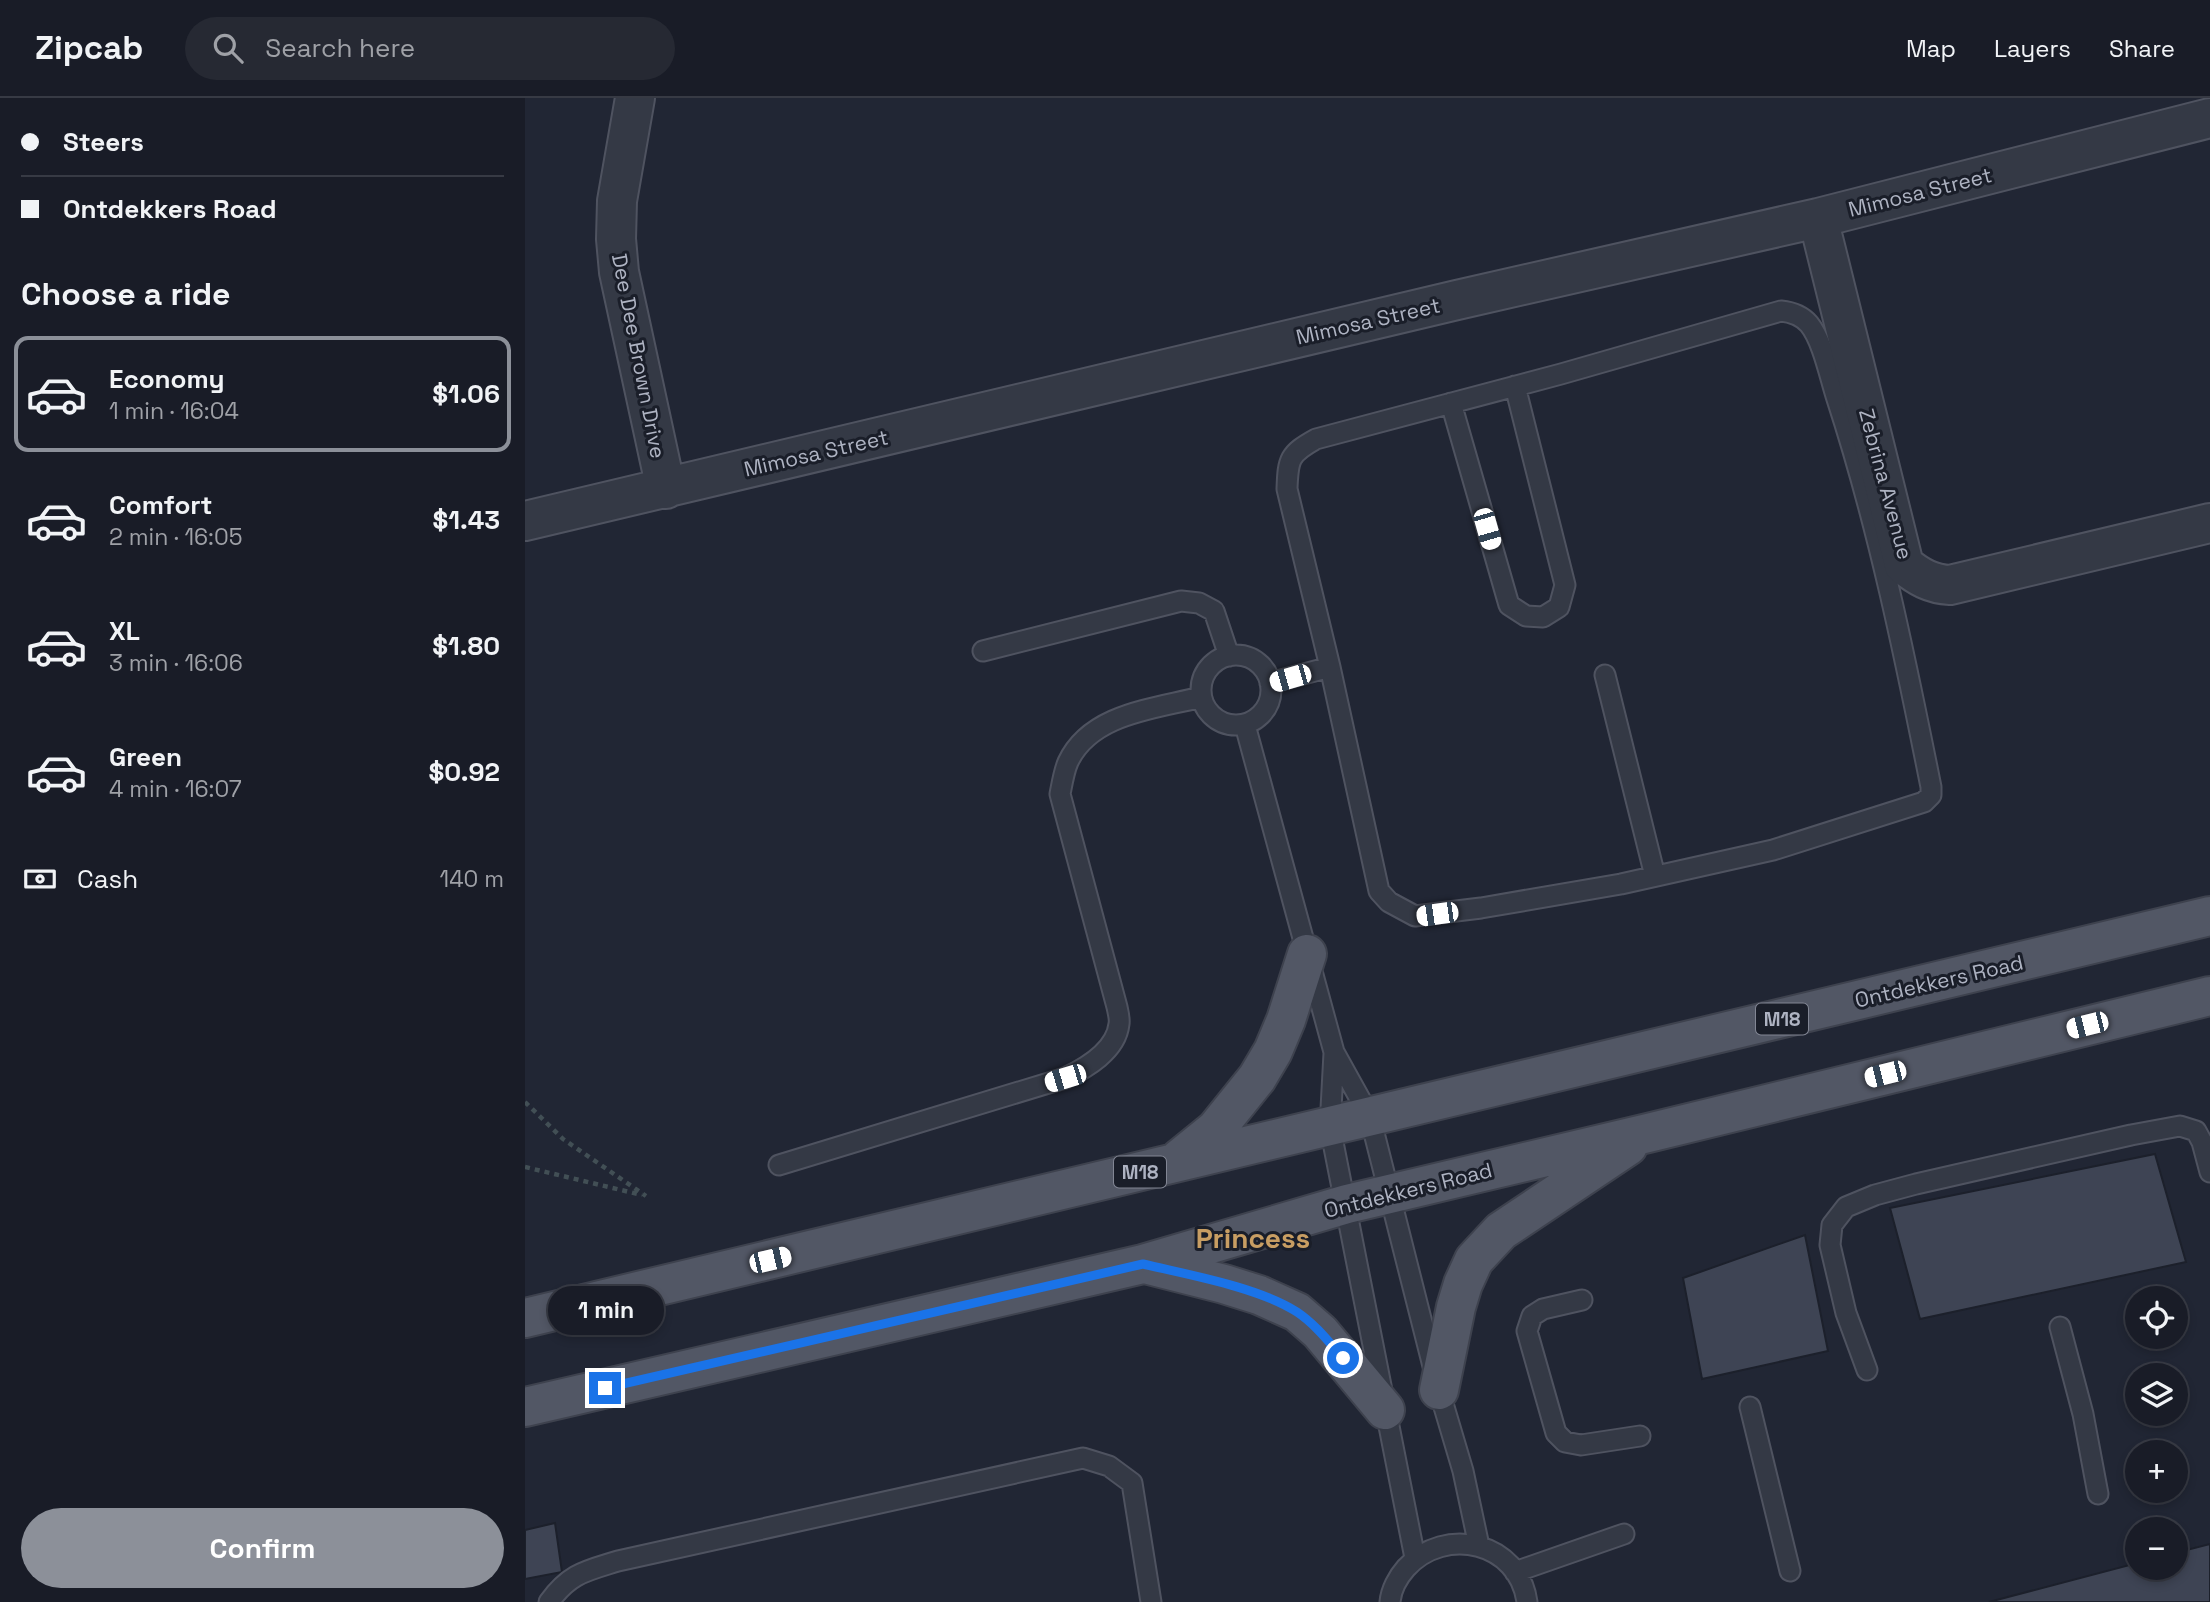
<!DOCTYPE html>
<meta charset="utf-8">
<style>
body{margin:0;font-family:"Space Grotesk",sans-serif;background:#262933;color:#f1f3f6;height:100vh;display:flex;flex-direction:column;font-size:26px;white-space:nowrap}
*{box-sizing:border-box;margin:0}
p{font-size:23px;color:#9fa1a7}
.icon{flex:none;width:38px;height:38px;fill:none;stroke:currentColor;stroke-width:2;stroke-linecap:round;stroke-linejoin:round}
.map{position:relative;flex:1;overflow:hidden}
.details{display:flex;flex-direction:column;background:#191c27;width:525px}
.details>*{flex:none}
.top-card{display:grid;align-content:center;height:154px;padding:0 21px;background:#191c27}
.fabs{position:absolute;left:1600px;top:1188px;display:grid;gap:14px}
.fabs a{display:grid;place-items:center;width:63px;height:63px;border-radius:50%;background:#191c27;box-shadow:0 4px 10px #0003,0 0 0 2px #373a44;font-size:35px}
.end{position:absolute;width:32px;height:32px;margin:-16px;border:9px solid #1a73e8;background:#fff;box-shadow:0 0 0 4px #fff}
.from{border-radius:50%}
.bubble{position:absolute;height:49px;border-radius:24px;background:#191c27;box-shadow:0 4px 10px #0003,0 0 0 2px #373a44;font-size:23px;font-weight:600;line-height:49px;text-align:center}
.car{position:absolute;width:21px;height:42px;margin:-21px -10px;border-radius:9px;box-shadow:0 0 5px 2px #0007;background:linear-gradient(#fff 24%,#345 0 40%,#fff 0 76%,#345 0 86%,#fff 0)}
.top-card b{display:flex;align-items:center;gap:24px;height:66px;font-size:26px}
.top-card b+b{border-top:2px solid #373a44}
.top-card i{width:18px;height:18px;background:#f1f3f6}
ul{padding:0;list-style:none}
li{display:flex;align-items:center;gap:21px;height:116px;margin:0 14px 10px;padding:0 7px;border:4px solid transparent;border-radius:14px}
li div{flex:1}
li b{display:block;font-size:26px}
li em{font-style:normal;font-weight:600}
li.on{border-color:#8c9099}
li>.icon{width:63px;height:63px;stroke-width:1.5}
h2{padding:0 21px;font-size:32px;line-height:84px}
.pay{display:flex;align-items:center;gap:18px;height:77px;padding:0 21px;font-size:26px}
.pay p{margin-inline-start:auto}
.cta{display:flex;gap:14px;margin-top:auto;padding:14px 21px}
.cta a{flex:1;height:80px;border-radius:42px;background:#8c9099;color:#fff;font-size:28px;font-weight:600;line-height:80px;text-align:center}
header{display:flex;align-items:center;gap:42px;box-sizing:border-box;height:98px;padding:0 35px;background:#191c27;border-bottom:2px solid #373a44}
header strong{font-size:33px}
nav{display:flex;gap:38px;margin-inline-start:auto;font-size:24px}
.search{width:490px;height:63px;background:#262933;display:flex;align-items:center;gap:18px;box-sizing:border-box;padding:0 24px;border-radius:38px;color:#9fa1a7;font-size:26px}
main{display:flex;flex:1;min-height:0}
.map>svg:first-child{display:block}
</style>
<header>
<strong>Zipcab</strong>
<div class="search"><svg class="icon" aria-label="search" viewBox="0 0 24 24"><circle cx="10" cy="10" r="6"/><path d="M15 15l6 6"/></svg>Search here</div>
<nav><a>Map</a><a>Layers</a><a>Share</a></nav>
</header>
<main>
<section class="details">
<div class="top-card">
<b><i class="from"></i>Steers</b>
<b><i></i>Ontdekkers Road</b>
</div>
<h2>Choose a ride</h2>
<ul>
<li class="on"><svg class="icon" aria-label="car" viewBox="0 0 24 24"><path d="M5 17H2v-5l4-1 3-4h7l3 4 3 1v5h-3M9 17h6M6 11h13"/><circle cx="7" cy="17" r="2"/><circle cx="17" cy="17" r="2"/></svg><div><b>Economy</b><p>1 min · 16:04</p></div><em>$1.06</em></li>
<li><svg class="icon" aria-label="car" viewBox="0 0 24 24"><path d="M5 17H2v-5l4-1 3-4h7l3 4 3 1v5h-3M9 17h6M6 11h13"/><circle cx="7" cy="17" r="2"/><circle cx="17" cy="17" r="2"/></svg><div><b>Comfort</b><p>2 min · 16:05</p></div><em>$1.43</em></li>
<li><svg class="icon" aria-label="car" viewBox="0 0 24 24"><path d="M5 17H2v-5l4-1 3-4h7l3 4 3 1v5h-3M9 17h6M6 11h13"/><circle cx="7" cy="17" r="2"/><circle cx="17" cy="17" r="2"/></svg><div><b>XL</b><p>3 min · 16:06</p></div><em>$1.80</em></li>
<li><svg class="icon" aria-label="car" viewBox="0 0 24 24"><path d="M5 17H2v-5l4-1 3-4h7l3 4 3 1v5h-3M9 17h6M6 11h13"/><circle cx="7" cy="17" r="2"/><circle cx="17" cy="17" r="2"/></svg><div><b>Green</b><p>4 min · 16:07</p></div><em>$0.92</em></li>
</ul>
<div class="pay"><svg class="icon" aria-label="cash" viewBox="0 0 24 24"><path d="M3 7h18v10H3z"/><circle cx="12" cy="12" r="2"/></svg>Cash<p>140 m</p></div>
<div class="cta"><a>Confirm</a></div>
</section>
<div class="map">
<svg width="1685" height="1504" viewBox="0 0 1685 1504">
<rect width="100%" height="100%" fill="#212634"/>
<path fill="#3e4454" stroke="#1c202b" stroke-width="2" d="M1630 1056 1661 1164 1395 1221 1365 1110Z
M1280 1137 1303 1253 1177 1281 1158 1180Z
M30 1425 37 1474 0 1481V1432Z
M1685 1446V1504H1464L1612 1465V1470H1650V1455Z"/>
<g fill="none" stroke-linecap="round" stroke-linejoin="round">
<defs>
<path id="lane" d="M1256 213C1266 214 1277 218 1284 226 1298 243 1305 280 1312 301 1353 427 1380 559 1406 689V697L1399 704 1248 752 1096 786 956 810 890 818 864 804 854 793 805 569 762 391C763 361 764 356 791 341L1036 276Z
M926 305 984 507 1001 518 1018 519 1034 509 1040 487 990 288
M458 553 656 503 674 505 689 513 704 558
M676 592a35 35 0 1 1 70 0a35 35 0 1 1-70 0Z
M1080 577 1130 778
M745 585 805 569
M720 627 809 954 845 1019 914 1292 938 1373 954 1448
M809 955 805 1029 890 1460
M254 1067 540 980C561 970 591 953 594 926 595 921 593 914 592 909L535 696C537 686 539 673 543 664 566 615 630 611 676 599
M1057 1202 1018 1211 1007 1218 1002 1233 1031 1335 1040 1344 1056 1347 1115 1338
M1535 1229 1558 1316 1573 1396
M1342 1272 1321 1215 1305 1147 1307 1127 1321 1109 1350 1097 1391 1086 1606 1037 1655 1028 1671 1033 1677 1044 1685 1074
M1225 1309 1265 1473
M990 1474 1099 1436
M24 1504C45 1475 61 1473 93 1463L558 1360 584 1368 607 1385 626 1504
M865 1504C866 1492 873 1479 881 1470 920 1427 994 1444 1002 1504"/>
<path id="street" d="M110 0 92 103 91 141 94 174 141 391
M1293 120 1379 467C1394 479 1406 486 1425 487L1685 425
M0 423 932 202 1293 120 1685 20"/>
<path id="primary" d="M654 1061 691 1031 732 980 748 953 761 922 782 856
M620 1166 699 1186 734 1197 772 1214 795 1234 860 1312
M0 1220 1685 818
M914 1292 931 1209 938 1186 949 1162 976 1133 1103 1048
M0 1309 618 1166 822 1106 1123 1035 1685 898"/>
</defs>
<use href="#lane" stroke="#4f5360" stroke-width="23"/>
<use href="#street" stroke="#4f5360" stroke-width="42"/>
<use href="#primary" stroke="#3e424e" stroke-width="42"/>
<path stroke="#424f55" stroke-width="4.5" stroke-dasharray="5 5" stroke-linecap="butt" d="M0 1004 38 1041 121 1098
M0 1069 117 1097"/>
<use href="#lane" stroke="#343945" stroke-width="19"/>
<use href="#street" stroke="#343945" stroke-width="38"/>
<use href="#primary" stroke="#525765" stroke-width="38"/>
</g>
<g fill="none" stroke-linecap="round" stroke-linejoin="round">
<path stroke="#1a73e8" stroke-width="9" d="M80 1290 618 1166C664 1177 733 1189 772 1214 790 1226 804 1244 818 1260"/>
</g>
<g text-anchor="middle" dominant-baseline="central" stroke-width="6" stroke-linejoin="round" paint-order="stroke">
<g fill="#1a1e29" stroke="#828694" stroke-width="2">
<rect x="1231" y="905.5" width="52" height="31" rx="5"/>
<rect x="589" y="1058.5" width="52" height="31" rx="5"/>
</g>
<g font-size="19" font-weight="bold" fill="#aeb3c2">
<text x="1257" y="921">M18</text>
<text x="615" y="1074">M18</text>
</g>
<g font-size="21" fill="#aeb3c2" stroke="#1a1e29">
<text transform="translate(1395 94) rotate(-14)">Mimosa Street</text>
<text transform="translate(843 223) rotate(-13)">Mimosa Street</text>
<text transform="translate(114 258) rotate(79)">Dee Dee Brown Drive</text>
<text transform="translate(291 355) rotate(-13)">Mimosa Street</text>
<text transform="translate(1361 386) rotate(75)">Zebrina Avenue</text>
<text transform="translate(1414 883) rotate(-13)">Ontdekkers Road</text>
<text transform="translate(883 1092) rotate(-14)">Ontdekkers Road</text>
</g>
<g font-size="28" font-weight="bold" fill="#c89e63" stroke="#1a1e29">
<text x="728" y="1140">Princess</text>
</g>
</g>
</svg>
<div class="fabs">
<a><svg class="icon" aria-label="locate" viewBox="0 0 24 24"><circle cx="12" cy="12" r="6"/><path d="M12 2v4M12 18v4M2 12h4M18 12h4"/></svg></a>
<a><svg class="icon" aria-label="layers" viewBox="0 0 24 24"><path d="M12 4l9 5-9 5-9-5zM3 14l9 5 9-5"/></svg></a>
<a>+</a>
<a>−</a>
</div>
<i class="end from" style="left:818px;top:1260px"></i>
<i class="end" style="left:80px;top:1290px"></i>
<div class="bubble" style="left:23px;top:1188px;width:116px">1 min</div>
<i class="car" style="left:962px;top:431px;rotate:164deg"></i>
<i class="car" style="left:765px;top:580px;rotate:254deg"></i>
<i class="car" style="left:912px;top:816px;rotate:262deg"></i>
<i class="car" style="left:1562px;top:927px;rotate:256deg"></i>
<i class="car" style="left:1360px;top:976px;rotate:256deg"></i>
<i class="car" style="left:540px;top:980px;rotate:253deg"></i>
<i class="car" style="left:245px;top:1162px;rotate:77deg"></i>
</div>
</main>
